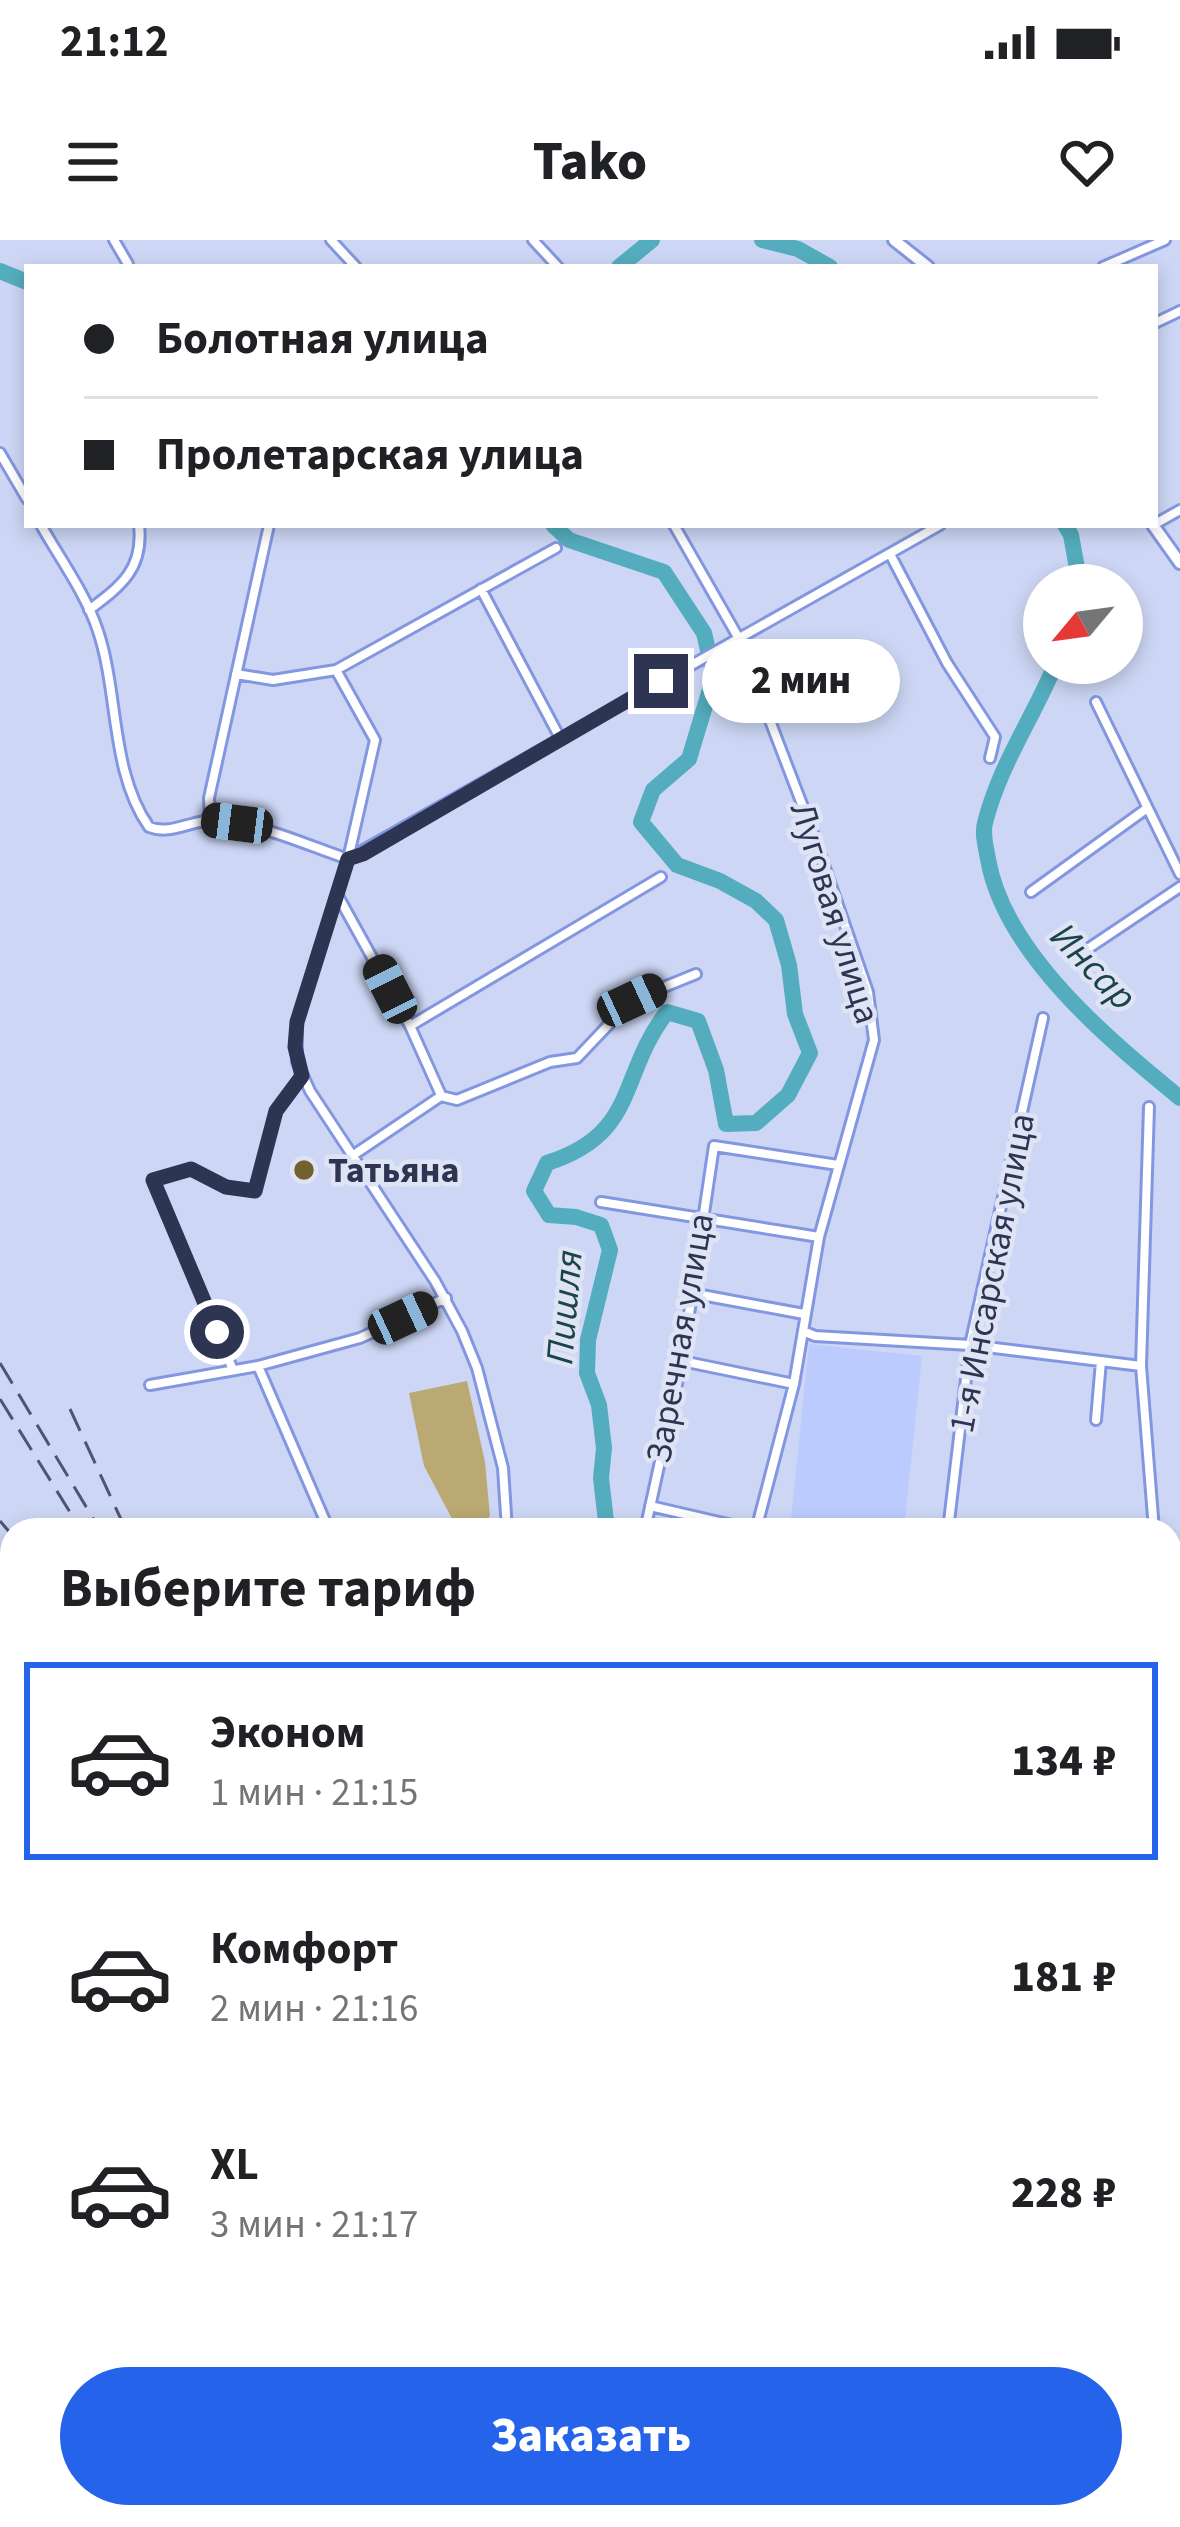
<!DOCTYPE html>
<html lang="ru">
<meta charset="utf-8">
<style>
body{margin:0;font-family:"Source Sans 3",sans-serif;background:#f6f6f6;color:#202124;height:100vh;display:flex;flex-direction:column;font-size:45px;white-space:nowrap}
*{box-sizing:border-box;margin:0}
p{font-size:39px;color:#757577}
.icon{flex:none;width:66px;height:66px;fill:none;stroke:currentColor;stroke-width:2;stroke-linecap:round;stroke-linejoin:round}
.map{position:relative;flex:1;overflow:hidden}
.details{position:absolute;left:0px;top:1278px;width:1182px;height:1011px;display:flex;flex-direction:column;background:#fff;border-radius:36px 36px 0 0;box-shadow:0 6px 18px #0003}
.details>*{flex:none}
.hud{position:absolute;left:24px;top:24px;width:1134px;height:264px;border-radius:0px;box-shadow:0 6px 18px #0003;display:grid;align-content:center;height:264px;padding:0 60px;background:#fff}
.needle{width:78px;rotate:241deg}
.buttons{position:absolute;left:1023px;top:324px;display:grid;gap:24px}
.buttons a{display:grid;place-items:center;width:120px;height:120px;border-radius:50%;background:#fff;box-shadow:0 6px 18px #0003;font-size:60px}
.end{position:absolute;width:54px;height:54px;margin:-27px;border:15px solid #2d3553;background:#fff;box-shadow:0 0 0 6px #fff}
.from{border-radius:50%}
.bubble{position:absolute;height:84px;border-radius:42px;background:#fff;box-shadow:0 6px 18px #0003;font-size:39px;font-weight:800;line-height:84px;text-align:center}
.car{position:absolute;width:36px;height:72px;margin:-36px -18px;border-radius:15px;box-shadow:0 0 9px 3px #0007;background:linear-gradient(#222 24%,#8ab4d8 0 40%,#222 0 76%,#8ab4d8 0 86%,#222 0)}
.hud b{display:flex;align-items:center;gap:42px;height:114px;font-size:45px}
.hud b+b{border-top:3px solid #e0e0e0}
.hud i{width:30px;height:30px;background:#202124}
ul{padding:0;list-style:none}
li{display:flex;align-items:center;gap:36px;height:198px;margin:0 24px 18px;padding:0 36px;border:6px solid transparent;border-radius:0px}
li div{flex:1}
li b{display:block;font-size:45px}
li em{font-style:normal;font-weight:800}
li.selected{border-color:#2563eb}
li>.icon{width:108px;height:108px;stroke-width:1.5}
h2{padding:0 60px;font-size:54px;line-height:144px}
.action{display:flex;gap:24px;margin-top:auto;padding:24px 60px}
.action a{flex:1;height:138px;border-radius:72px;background:#2563eb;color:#fff;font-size:48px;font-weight:800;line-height:138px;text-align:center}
.status{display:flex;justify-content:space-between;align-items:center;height:84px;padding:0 60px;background:#fff;direction:ltr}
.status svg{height:33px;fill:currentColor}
header{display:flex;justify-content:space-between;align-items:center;height:156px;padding:0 60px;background:#fff;font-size:54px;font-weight:800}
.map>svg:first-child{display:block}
</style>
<div class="status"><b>21:12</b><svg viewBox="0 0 49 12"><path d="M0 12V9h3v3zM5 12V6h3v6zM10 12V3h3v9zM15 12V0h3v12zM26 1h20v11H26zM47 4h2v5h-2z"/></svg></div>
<header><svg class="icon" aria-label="menu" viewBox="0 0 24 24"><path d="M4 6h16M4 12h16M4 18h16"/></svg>Tako<svg class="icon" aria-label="heart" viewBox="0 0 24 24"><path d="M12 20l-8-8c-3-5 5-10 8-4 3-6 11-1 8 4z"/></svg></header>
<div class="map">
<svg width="1180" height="2287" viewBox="0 0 1180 2287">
<rect width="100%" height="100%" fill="#cdd7f5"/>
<path fill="#bccbfd" d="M809 1104 922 1116 904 1290 790 1288Z
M1180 1848V2287H909L910 2277H1170V1854Z
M706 2277H886V2287H711Z"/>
<path fill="#bba973" d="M467 1141 485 1222 490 1276 479 1290H458L424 1226 409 1153Z"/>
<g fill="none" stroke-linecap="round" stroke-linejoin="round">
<path stroke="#54adbe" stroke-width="16" d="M762 0 798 9 830 27
M619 27 652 0
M0 31 27 42
M553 285 569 300 664 332 704 393 714 436 689 519 653 550 641 582 677 625 720 641 756 661 776 680 789 725 795 774 810 813 788 855 756 883 726 884 716 830 698 781 667 772C618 835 639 894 547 923L534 951 549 975 576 977 601 985 610 1010 588 1100 587 1133 599 1165 604 1208 601 1238 607 1290
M1065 285 1071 295 1080 345
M1056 423C1034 476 999 526 985 583 982 594 986 607 988 619 1004 713 1108 799 1180 858
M223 2277 225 2287"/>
<defs>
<path id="street" d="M114 0 128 24
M331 0 356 27
M533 0 558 27
M1103 27 1165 0
M1155 83 1180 71
M0 213 27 259
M1155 284 1180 270
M41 285C60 319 86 354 98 391 119 454 110 531 149 587 172 596 192 579 216 580 260 583 306 605 348 619
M674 285 738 397 813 593 868 752 874 800 819 997 794 1144 756 1290
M890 314 947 423 995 497 990 518
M481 349 560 498
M89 370C121 346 144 329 139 285
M336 430 375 500 348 619 297 782V822L310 851 435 1041 462 1091 477 1128 503 1228 507 1290
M236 434 273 440 336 430 556 308
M1096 462 1180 634
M210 580 209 558 269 285
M349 618 940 285
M1031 652 1146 569
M338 656 410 786 441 855
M1077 716 1180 647
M410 786 661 637
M1149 867 1141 1126 1154 1290
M352 916 441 856 457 860 550 822 577 818 632 760 696 734
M601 962 819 997
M691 1053 804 1074
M803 1091 815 1096 970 1105 1141 1126
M682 1121 794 1144
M258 1126 329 1290
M233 1130 153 940 191 929 226 947 255 951 276 871 302 836
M150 1145 258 1126 360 1098 446 1058
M1096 1180 1101 1121
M650 1266 754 1290
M645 1290 682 1121 714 906 838 925
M948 1290 970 1105 1043 778
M1170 1327 1180 1351
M0 1558 12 1577
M1170 1617 1180 1629
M0 1888 12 1879
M0 1995 12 1992
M132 2277 134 2287
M267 2277 268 2287
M498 2277 501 2287"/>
<path id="secondary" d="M894 0 928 27
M1153 285 1180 323
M0 1677 12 1670
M1170 1779 1180 1786"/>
</defs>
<use href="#street" stroke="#8297df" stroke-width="14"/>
<use href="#secondary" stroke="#8297df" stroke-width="16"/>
<use href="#street" stroke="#fff" stroke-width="8"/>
<use href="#secondary" stroke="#fff" stroke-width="10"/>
<path stroke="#4d5573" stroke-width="3" stroke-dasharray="24 12" stroke-linecap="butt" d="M0 1123 100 1290
M0 1159 81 1290
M70 1169 126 1290
M0 1281 12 1295
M662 2277 666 2287"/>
</g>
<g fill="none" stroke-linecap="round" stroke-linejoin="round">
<path stroke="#2d3553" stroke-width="15" d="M217 1092 153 940 191 929 226 947 255 951 276 871 302 836 295 807 297 782 348 619 363 614 661 441"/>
</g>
<circle fill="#71612f" stroke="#dfe4f4" stroke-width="4.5" cx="304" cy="930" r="12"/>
<g text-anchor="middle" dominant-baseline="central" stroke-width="9" stroke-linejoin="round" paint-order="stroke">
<g font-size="36" fill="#2d3553" stroke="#dfe4f4">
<text transform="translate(835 673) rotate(73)">Луговая улица</text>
<text transform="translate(992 1033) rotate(-79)">1-я Инсарская улица</text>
<text transform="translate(680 1098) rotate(-80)">Заречная улица</text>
</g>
<g font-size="36" font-weight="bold" fill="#2d3553" stroke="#dfe4f4" text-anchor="start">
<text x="328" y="930">Татьяна</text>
</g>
<g font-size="39" font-style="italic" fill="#1a434a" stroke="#dfe4f4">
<text transform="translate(1093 727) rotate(46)">Инсар</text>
<text transform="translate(565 1067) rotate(-85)">Пишля</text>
</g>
</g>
</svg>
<div class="buttons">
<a><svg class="needle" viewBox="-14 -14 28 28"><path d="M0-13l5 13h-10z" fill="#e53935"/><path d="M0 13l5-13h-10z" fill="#757577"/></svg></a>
</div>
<i class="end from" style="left:217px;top:1092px"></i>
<i class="end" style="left:661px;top:441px"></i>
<div class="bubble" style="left:702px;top:399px;width:198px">2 мин</div>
<i class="car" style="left:237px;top:583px;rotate:277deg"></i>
<i class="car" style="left:390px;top:749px;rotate:333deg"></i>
<i class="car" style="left:632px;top:760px;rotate:65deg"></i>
<i class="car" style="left:403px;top:1078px;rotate:65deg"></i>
<div class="hud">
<b><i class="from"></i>Болотная улица</b>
<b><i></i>Пролетарская улица</b>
</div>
<section class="details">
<h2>Выберите тариф</h2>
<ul>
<li class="selected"><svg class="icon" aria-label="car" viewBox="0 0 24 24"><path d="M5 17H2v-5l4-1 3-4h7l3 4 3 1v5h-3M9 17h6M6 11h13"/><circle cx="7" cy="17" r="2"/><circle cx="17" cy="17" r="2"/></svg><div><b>Эконом</b><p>1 мин · 21:15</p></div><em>134 ₽</em></li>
<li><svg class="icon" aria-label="car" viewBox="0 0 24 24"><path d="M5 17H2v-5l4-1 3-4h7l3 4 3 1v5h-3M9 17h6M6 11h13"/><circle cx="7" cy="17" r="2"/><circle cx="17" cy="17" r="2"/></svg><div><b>Комфорт</b><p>2 мин · 21:16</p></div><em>181 ₽</em></li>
<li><svg class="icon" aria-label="car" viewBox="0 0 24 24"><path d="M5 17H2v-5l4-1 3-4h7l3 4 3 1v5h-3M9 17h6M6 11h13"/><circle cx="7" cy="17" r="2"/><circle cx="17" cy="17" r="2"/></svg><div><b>XL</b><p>3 мин · 21:17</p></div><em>228 ₽</em></li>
</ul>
<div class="action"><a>Заказать</a></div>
</section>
</div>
